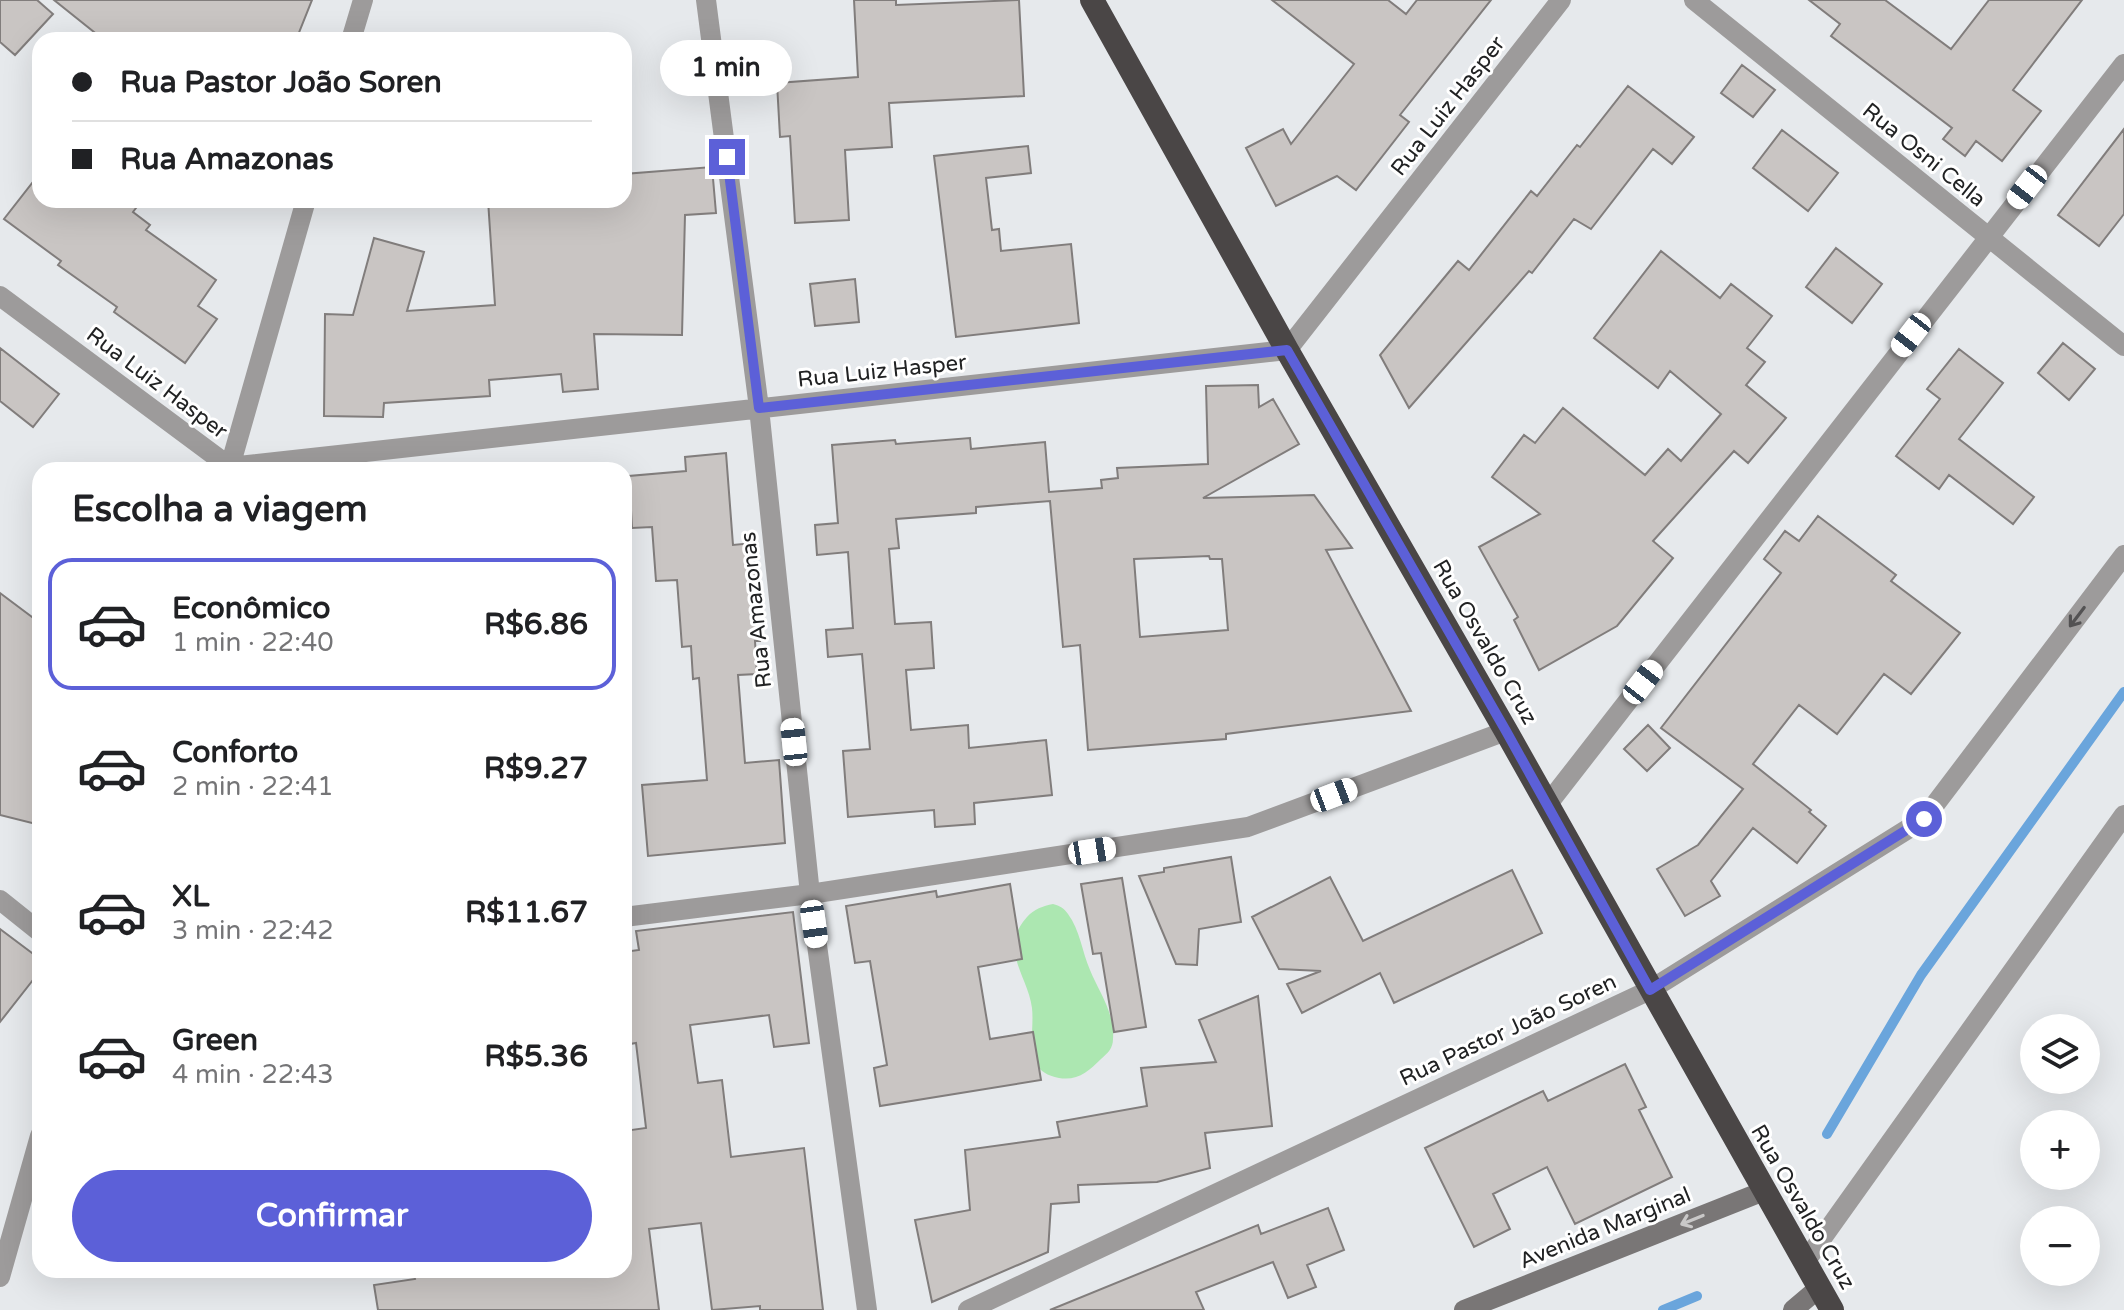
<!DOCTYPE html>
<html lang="pt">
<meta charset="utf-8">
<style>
body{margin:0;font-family:"Varela Round",sans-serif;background:#f6f6f6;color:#202124;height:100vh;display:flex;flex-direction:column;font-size:30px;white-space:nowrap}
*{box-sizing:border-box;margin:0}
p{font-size:26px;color:#757577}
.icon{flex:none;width:44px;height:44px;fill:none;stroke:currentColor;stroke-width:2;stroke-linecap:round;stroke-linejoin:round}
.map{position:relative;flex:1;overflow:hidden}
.sheet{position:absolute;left:32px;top:462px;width:600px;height:816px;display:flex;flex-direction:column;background:#fff;border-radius:24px;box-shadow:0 8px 32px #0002}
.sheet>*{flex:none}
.guide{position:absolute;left:32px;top:32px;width:600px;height:176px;border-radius:24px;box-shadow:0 8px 32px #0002;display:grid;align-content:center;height:176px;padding:0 40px;background:#fff}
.fabs{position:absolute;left:2020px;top:1014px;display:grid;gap:16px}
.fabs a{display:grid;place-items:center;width:80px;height:80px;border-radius:50%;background:#fff;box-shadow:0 8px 32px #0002;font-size:40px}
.end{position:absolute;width:36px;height:36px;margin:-18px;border:10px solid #5c60d8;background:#fff;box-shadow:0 0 0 4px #fff}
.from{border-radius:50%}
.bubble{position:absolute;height:56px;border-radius:28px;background:#fff;box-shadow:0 8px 32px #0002;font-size:26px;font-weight:700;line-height:56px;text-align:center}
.car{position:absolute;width:24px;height:48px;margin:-24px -12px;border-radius:10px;box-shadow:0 0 6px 2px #0007;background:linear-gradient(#fff 24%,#345 0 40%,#fff 0 76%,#345 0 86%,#fff 0)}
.guide b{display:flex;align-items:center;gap:28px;height:76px;font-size:30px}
.guide b+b{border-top:2px solid #e0e0e0}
.guide i{width:20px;height:20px;background:#202124}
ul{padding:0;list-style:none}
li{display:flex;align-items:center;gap:24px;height:132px;margin:0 16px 12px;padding:0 24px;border:4px solid transparent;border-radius:24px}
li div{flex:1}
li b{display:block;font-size:30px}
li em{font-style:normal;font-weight:700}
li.current{border-color:#5c60d8}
li>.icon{width:72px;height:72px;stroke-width:1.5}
h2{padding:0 40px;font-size:36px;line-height:96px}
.cta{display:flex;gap:16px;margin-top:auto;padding:16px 40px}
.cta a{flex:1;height:92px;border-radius:48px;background:#5c60d8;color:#fff;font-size:32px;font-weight:700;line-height:92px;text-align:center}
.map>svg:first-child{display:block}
</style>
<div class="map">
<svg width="2124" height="1310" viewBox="0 0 2124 1310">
<rect width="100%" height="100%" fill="#e6e9ec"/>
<path fill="#ace7b1" d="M1053 904C1060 906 1064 908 1068 914 1080 930 1082 952 1090 970 1099 992 1115 1013 1113 1039 1113 1048 1108 1053 1101 1059 1089 1071 1078 1081 1059 1078 1021 1071 1035 1036 1032 1008 1028 976 998 949 1027 917 1034 909 1043 906 1053 904Z"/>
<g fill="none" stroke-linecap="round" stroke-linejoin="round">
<path stroke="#6aa5dc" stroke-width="10" d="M1827 1134 1921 975 2124 692
M1663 1310 1697 1296"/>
</g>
<path fill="#c9c5c3" stroke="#817d7c" stroke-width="2" fill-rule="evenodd" d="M0 0H37L53 14 15 55 0 42Z
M54 0H312L296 40H104Z
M854 0H896V5L1019 0 1024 96 889 103 892 147 845 150 849 220 795 223 790 136 780 137 777 83 858 77Z
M1272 0H1388L1406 14 1417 0H1491L1400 115 1409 122 1356 190 1337 176 1276 206 1246 148 1283 129 1291 144 1354 64Z
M1809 0H1885L1951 49 1989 0H2082L2013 90 2041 111 2002 161 1976 141 1965 156 1943 139 1952 128 1831 36 1840 24Z
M1742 65 1775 90 1753 117 1721 93Z
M1628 86 1694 137 1672 164 1653 149 1591 229 1574 219 1532 273 1529 271 1409 408 1380 355 1458 261 1469 270 1531 191 1537 196 1577 145 1580 147Z
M2124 129V214L2099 246 2058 215Z
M1782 130 1838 173 1808 211 1753 168Z
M1028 146 1031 173 986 178 992 230 999 229 1001 251 1071 244 1079 323 956 337 934 156Z
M712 167 716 213 685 215 682 335 594 334 598 389 563 392 561 374 489 380 490 396 384 403 383 417 324 416 325 314 353 315 374 238 424 252 407 311 495 305 488 200H624V174Z
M40 173V200H142L133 212 150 225 146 230 216 280 198 306 217 319 185 363 114 312 117 307 58 265 61 261 4 219Z
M1836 248 1882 284 1852 323 1806 287Z
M1661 251 1720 298 1731 284 1772 316 1747 348 1765 362 1746 385 1786 418 1748 463 1734 451 1653 541 1673 558 1617 626 1539 670 1514 620 1518 617 1479 547 1540 514 1492 477 1524 435 1535 443 1563 408 1645 475 1668 449 1681 461 1721 414 1670 371 1658 388 1594 338Z
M855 279 859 322 815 326 810 284Z
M2063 343 2095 369 2069 400 2038 373Z
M0 348 59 394 33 427 0 401Z
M1959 349 2003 383 1959 439 2034 497 2013 524 1949 475 1939 489 1896 456 1940 399 1927 389Z
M1258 385 1259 407 1273 399 1299 444 1203 498 1314 495 1352 548 1326 550 1411 711 1226 734V739L1088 750 1080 645 1063 647 1050 501 976 507V513L896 519 899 548 889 549 895 624 931 622 934 668 906 670 911 730 968 725 969 748 1046 740 1052 795 974 803 975 824 935 827 934 810 848 817 843 751 870 749 862 654 828 657 826 630 853 628 848 552 817 555 815 525 838 523 832 445 895 440 896 444 970 438 971 449 1045 442 1049 492 1102 488 1101 480 1118 478 1117 468 1208 464 1206 386ZM1209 556 1210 559H1222L1228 630 1140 637 1134 559Z
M726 453 733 545 753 543 760 641H755L757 674 738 675 745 763 779 760 785 843 648 856 642 785 707 780 699 678 693 679 691 646 682 647 677 580 656 581 652 527 632 528 629 476 686 471 685 457Z
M1818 516 1896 575 1891 581 1960 633 1911 694 1884 674 1837 734 1799 705 1753 764 1811 810 1809 812 1826 826 1797 863 1753 828 1711 881 1720 896 1685 916 1657 869 1698 845 1743 789 1661 728 1781 573 1764 559 1785 531 1799 541Z
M0 593 40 623V825L0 815Z
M1648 725 1670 748 1647 771 1624 749Z
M1231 857 1241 922 1199 929 1197 965 1176 964 1139 876 1164 872V868Z
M1512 870 1542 933 1394 1003 1380 973 1302 1013 1287 984 1321 971 1279 969 1252 917 1330 877 1363 941Z
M1122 878 1146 1027 1114 1032 1101 953 1093 954 1081 884Z
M1010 884 1022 959 978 967 990 1039 1033 1032 1041 1080 880 1106 874 1068 887 1065 870 961 855 963 846 906 936 891 937 897Z
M793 912 809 1043 774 1047 769 1015 690 1025 698 1083 722 1080 731 1157 804 1148 823 1310H760V1306L712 1310 701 1223 649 1229 659 1310H378L374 1285 415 1279 413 1270H624V1131L646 1128 636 1043 624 1045V952L639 950 636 931Z
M0 929 40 959V971L0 1022Z
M1258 996 1272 1126 1205 1133 1210 1168 1157 1182 1078 1185 1079 1202 1051 1204 1048 1252 932 1302 915 1220 970 1210 965 1150 1060 1137 1057 1122 1147 1106 1141 1068 1216 1062 1199 1020Z
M1625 1064 1646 1107 1639 1110 1672 1177 1575 1224 1547 1167 1493 1194 1510 1229 1474 1247 1425 1148 1543 1091 1548 1101Z
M1328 1208 1344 1250 1307 1265 1316 1287 1288 1298 1273 1262 1196 1292 1204 1310H1050L1258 1225 1261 1234Z"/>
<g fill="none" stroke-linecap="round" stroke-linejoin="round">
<path stroke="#9d9b9b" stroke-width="20" d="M706 0 759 408 810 894 867 1310
M1694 0 2124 346
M351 40 363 0
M0 296 230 467 1287 350 1561 0
M229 470 306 200
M1547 805 2124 64
M0 900 40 932
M624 917 810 894 1248 827 1506 731
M1805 1262 2124 815
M0 1277 40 1136
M968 1310 1650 990 1924 819 2124 555"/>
<path stroke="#797676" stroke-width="20" d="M1464 1310 1764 1191
M1793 1310 1819 1288"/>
<path stroke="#4a4646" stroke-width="24" d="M1092 0 1287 350 1506 731 1832 1310"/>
</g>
<defs><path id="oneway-shaft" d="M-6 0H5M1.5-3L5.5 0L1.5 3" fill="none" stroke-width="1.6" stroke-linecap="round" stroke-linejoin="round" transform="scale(2)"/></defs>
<use stroke="#535253" href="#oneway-shaft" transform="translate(2077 617) rotate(127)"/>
<use stroke="#c9c8c8" href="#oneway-shaft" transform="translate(1692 1220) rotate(158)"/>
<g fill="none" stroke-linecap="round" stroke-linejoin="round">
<path stroke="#5c60d8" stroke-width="10" d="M727 157 759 408 1287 350 1506 731 1650 990 1924 819"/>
</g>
<g text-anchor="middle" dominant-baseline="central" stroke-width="6" stroke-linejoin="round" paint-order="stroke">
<g font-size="22" fill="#212223" stroke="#fff">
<text transform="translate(1448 106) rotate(-52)">Rua Luiz Hasper</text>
<text transform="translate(1924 155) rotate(39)">Rua Osni Cella</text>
<text transform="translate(882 371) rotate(-6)">Rua Luiz Hasper</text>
<text transform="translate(157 383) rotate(37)">Rua Luiz Hasper</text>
<text transform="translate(756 610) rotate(-96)">Rua Amazonas</text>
<text transform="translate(1485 642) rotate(60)">Rua Osvaldo Cruz</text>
<text transform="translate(1508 1030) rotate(-25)">Rua Pastor João Soren</text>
<text transform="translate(1803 1207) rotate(60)">Rua Osvaldo Cruz</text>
<text transform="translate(1605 1228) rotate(-22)">Avenida Marginal</text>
</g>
</g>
</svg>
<div class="fabs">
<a><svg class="icon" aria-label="layers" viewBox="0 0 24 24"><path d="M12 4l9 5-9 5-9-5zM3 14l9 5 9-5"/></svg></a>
<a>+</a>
<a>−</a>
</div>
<i class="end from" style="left:1924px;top:819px"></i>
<i class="end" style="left:727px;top:157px"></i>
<div class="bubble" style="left:660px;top:40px;width:132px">1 min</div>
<i class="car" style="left:2027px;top:187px;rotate:218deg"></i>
<i class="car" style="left:1911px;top:335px;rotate:218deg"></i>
<i class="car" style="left:1643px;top:682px;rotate:38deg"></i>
<i class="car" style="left:794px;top:742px;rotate:354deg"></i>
<i class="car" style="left:1334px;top:795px;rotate:69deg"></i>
<i class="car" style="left:1092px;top:851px;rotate:81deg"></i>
<i class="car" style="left:814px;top:924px;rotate:172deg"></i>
<div class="guide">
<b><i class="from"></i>Rua Pastor João Soren</b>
<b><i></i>Rua Amazonas</b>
</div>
<section class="sheet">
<h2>Escolha a viagem</h2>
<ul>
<li class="current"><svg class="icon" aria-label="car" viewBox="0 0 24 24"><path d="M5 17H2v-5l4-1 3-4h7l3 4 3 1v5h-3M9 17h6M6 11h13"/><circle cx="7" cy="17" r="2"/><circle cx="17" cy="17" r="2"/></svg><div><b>Econômico</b><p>1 min · 22:40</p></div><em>R$6.86</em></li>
<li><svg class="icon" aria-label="car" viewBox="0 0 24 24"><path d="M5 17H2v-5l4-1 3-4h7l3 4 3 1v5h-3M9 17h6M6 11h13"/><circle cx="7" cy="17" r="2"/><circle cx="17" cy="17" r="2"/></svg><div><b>Conforto</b><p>2 min · 22:41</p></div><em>R$9.27</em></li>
<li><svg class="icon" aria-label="car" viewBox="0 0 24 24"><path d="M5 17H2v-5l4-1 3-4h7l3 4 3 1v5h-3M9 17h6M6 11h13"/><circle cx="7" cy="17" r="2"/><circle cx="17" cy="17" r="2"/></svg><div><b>XL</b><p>3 min · 22:42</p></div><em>R$11.67</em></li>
<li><svg class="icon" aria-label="car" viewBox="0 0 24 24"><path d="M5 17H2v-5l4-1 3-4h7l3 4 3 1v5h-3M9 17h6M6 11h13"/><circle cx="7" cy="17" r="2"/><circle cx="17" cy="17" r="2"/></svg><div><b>Green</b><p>4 min · 22:43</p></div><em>R$5.36</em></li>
</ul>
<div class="cta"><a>Confirmar</a></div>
</section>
</div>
